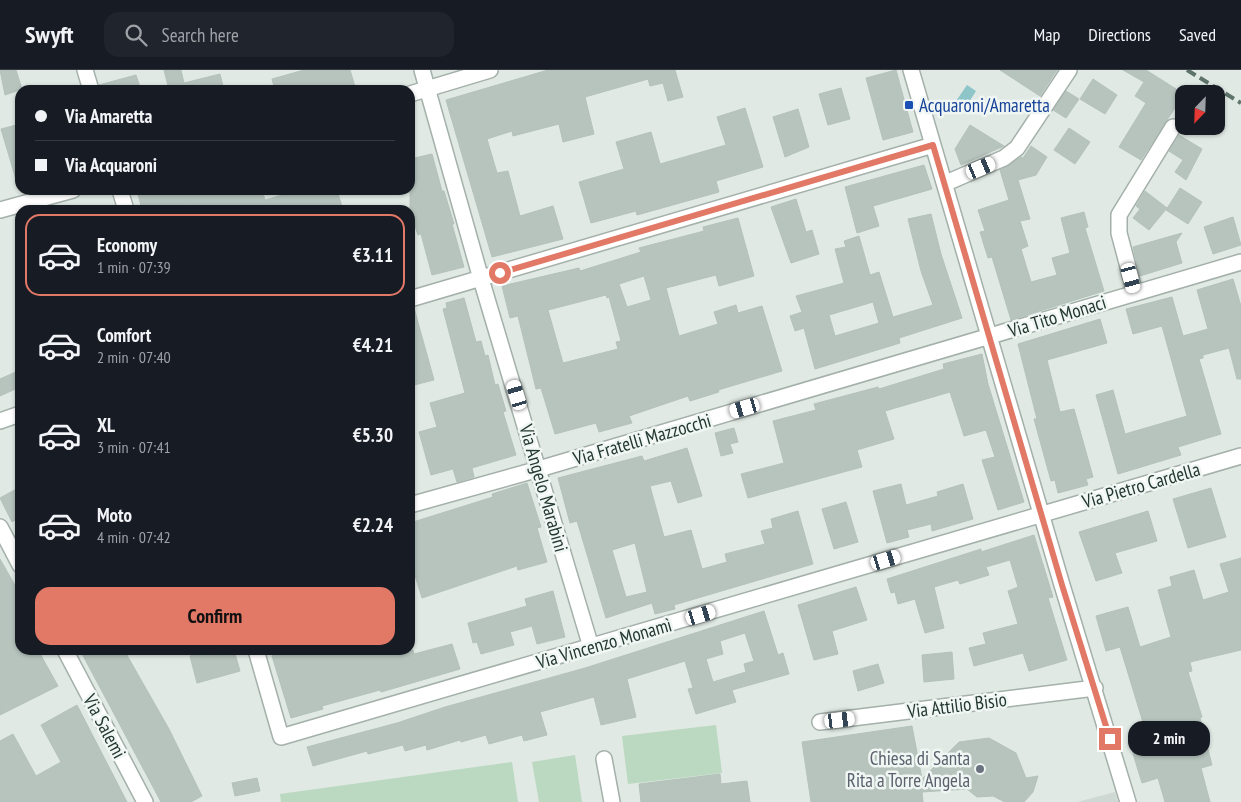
<!DOCTYPE html>
<meta charset="utf-8">
<style>
body{margin:0;font-family:"PT Sans Narrow",sans-serif;background:#20242c;color:#f1f3f6;height:100vh;display:flex;flex-direction:column;font-size:19px;white-space:nowrap}
*{box-sizing:border-box;margin:0}
p{font-size:16px;color:#9ea1a6}
.icon{flex:none;width:28px;height:28px;fill:none;stroke:currentColor;stroke-width:2;stroke-linecap:round;stroke-linejoin:round}
.map{position:relative;flex:1;overflow:hidden}
.side{position:absolute;left:15px;top:135px;width:400px;height:450px;display:flex;flex-direction:column;background:#171b24;border-radius:15px;box-shadow:0 1px 4px #0004}
.side>*{flex:none}
.banner{position:absolute;left:15px;top:15px;width:400px;height:110px;border-radius:15px;box-shadow:0 1px 4px #0004;display:grid;align-content:center;height:110px;padding:0 20px;background:#171b24}
.needle{width:32px;rotate:203deg}
.controls{position:absolute;left:1175px;top:15px;display:grid;gap:10px}
.controls a{display:grid;place-items:center;width:50px;height:50px;border-radius:10px;background:#171b24;box-shadow:0 1px 4px #0004;font-size:25px}
.end{position:absolute;width:22px;height:22px;margin:-11px;border:6px solid #e27866;background:#fff;box-shadow:0 0 0 2px #fff}
.from{border-radius:50%}
.bubble{position:absolute;height:35px;border-radius:15px;background:#171b24;box-shadow:0 1px 4px #0004;font-size:16px;font-weight:700;line-height:35px;text-align:center}
.car{position:absolute;width:15px;height:30px;margin:-15px -8px;border-radius:6px;box-shadow:0 0 4px 1px #0007;background:linear-gradient(#fff 24%,#345 0 40%,#fff 0 76%,#345 0 86%,#fff 0)}
.banner b{display:flex;align-items:center;gap:18px;height:48px;font-size:19px}
.banner b+b{border-top:1px solid #363941}
.banner i{width:12px;height:12px;background:#f1f3f6}
ul{padding:9px 0 0;list-style:none}
li{display:flex;align-items:center;gap:15px;height:82px;margin:0 10px 8px;padding:0 10px;border:2px solid transparent;border-radius:15px}
li div{flex:1}
li b{display:block;font-size:19px}
li em{font-style:normal;font-weight:700}
li.selected{border-color:#e27866}
li>.icon{width:45px;height:45px;stroke-width:1.5}
.cta{display:flex;gap:10px;margin-top:auto;padding:10px 20px}
.cta a{flex:1;height:58px;border-radius:15px;background:#e27866;color:#111;font-size:20px;font-weight:700;line-height:58px;text-align:center}
header{display:flex;align-items:center;gap:30px;box-sizing:border-box;height:70px;padding:0 25px;background:#171b24;border-bottom:1px solid #363941}
header strong{font-size:24px}
nav{display:flex;gap:28px;margin-inline-start:auto;font-size:18px}
.search{width:350px;height:45px;background:#20242c;display:flex;align-items:center;gap:12px;box-sizing:border-box;padding:0 18px;border-radius:15px;color:#9ea1a6;font-size:19px}
.map>svg:first-child{display:block}
</style>
<header>
<strong>Swyft</strong>
<div class="search"><svg class="icon" aria-label="search" viewBox="0 0 24 24"><circle cx="10" cy="10" r="6"/><path d="M15 15l6 6"/></svg>Search here</div>
<nav><a>Map</a><a>Directions</a><a>Saved</a></nav>
</header>
<div class="map">
<svg width="1241" height="732" viewBox="0 0 1241 732">
<rect width="100%" height="100%" fill="#e0e9e4"/>
<path fill="#cfd9d3" d="M1115 722 1118 732H1077Z"/>
<path fill="#bbd8c0" d="M716 655 722 703 628 714 622 666Z
M575 685 582 732H539L532 692Z
M512 692 518 732H281L280 724Z"/>
<path fill="#8ec5c9" d="M967 15 976 21 964 40 954 34Z"/>
<path fill="#b6c4bd" stroke="#b4c2bb" fill-rule="evenodd" d="M0 0H16L22 19 5 25Z
M164 0H181L184 13 220 4 224 20H169Z
M304 0H350L356 20H275L272 9Z
M548 0H675L683 27 668 31 663 13 650 16 648 9 585 27 594 64 563 72 559 54 513 66 512 61 487 69 497 103 508 101 520 146 553 136 563 169 492 187 446 30Z
M896 0 913 62 883 70 866 8Z
M1000 0H1057L1040 26Z
M1123 0H1146L1184 24 1141 90 1119 77 1146 33 1135 26 1144 12Z
M136 5 141 20H100L99 15Z
M1093 9 1117 25 1105 44 1080 29Z
M841 18 850 49 828 55 819 24Z
M1066 21 1079 29 1066 48 1053 40Z
M745 38 763 97 716 111 719 122 637 145 636 141 591 153 579 112 624 99 616 72 651 62 660 94 726 75 717 47Z
M798 39 809 77 785 87 773 47Z
M20 54V113H17L1 59Z
M970 55 1004 76 961 95 955 79Z
M1069 58 1090 72 1075 94 1054 80Z
M1179 65 1202 79 1186 110 1175 102 1183 90 1169 81Z
M1031 76 1047 87 1036 105 1018 110 1030 149 1020 151 1028 176 1021 179 1031 212 1057 205 1052 188 1070 183 1061 148 1084 142 1088 157 1085 158 1104 221 1011 250 992 187 988 188 980 162 985 161 978 140 1009 130 1000 100 1021 87 1023 88Z
M432 84 442 121H444L454 154H452L464 197 432 205 421 164 418 165 410 141V89Z
M924 95 932 119 873 136 879 156 857 163 845 117Z
M1180 118 1202 132 1188 154 1166 140Z
M137 120H262L265 130 299 120H337L343 140H193L191 134 166 140H142Z
M1145 121 1167 138 1149 160 1133 148 1140 139 1136 136Z
M796 129 806 162 812 160 819 184 791 193 771 137Z
M931 144 941 184 962 248 899 268 900 273 815 299 804 258 795 261 790 246 802 242 796 226 844 213 835 179 846 177 844 171 859 166 870 205 879 202 893 247 933 235 921 201 908 149ZM873 232 879 253 835 266 829 245Z
M1233 147 1241 175 1213 184 1204 157Z
M738 148 754 206 719 216 716 205 666 218 679 266 718 254 714 242 736 235 738 243 762 236 782 301 718 320 719 322 690 331 688 326 629 346 632 353 599 362 596 353 555 364 541 318 536 319 518 246 510 248 502 216 579 198 580 201 641 182 639 178 704 161 703 157ZM644 206 651 230 627 237 619 214ZM606 225 607 228 609 227 621 271 616 272 618 279 563 293 548 240Z
M1182 163 1176 172 1182 193 1140 206 1133 177Z
M1233 209 1241 236V309H1237L1229 278 1203 285V288L1199 289 1221 364 1178 377 1181 385 1118 404 1096 325 1113 320 1125 364 1187 346 1162 256 1133 264 1126 239 1172 227 1183 266 1208 259 1197 220Z
M464 228 476 272 481 271 485 286 488 285 495 315 498 314 506 341 503 342 516 385 472 398 474 407 457 412 453 399 431 405 419 362 437 357 430 333 465 323 443 239 447 238 446 233Z
M410 238H414L434 310 410 316Z
M1100 249 1107 273 1047 290 1060 342 1074 339 1093 407 1086 409 1088 415 1058 423 1055 410 1051 411 1034 349H1037L1018 274Z
M982 284 988 314 1024 432 998 440 982 390 995 387 986 360 964 366 950 322 885 341 894 369 857 380 862 397 748 428 741 404 784 393 773 351 816 340 814 334 878 317 879 319 944 299 943 294Z
M20 300V317L0 326V309Z
M734 358 738 372 730 374 733 383 721 386 715 363Z
M687 378 702 426 678 433 671 411 650 416 664 467 691 460 702 499 727 492 725 484 765 474 761 461 773 458 771 449 798 441 813 494 674 535 675 539 655 544 652 533 606 548 577 451 570 453 558 408 642 386 644 391ZM635 473 647 522 626 527 612 480Z
M527 413 541 457 537 458 547 492 518 500 517 496 422 528 412 496H414L410 482V453L493 427 492 424Z
M901 414 906 435 938 426 937 422 963 414 973 449 932 461 931 454 907 460 909 467 887 473 873 421Z
M20 417V447L12 452 0 428Z
M1211 418 1226 467 1188 478 1173 429Z
M846 432 858 472 834 479 822 439Z
M1148 441 1157 471 1115 483 1122 503 1096 511 1079 462Z
M1034 465 1053 527 1048 528 1067 590 1029 601 1023 583 974 596 969 578 986 574 983 563 1018 554 1008 521 1018 517 1010 490 986 497 989 505 960 514 958 510 934 517 944 558 925 563 915 529 898 534 895 522 891 523 887 509 981 479V482Z
M1241 488V580L1190 592 1192 601 1188 602 1202 647 1200 648 1212 695 1201 698 1210 732H1165L1158 708 1142 713 1131 677 1149 672 1120 577 1106 581 1096 546 1128 537 1140 577 1171 567 1158 520 1172 516 1170 507 1194 500 1203 530 1229 522 1220 494Z
M0 489 20 524V580H38L58 616 0 645Z
M856 517 867 550 832 561 838 584 814 590 798 535Z
M553 521 565 567 537 574 532 556 510 562 514 575 481 584 477 572 473 573 468 553 527 536 525 529Z
M764 541 778 585 783 583 789 604 732 620 736 632 696 644 688 619 693 618 685 591 627 609 636 647 601 655 594 627 540 642 547 665 524 671 522 665 489 674 486 665 461 672 460 670 427 680 426 675 405 681 403 675 368 684 367 681 313 696 307 677 397 653 445 637 585 598ZM745 563 754 591 744 594 746 602 713 612 706 589 723 584 720 571Z
M452 574 460 599 381 622 380 620 322 636 323 639 291 648 272 586 291 580H413L414 584Z
M80 580H124L169 659 202 726 191 732H161Z
M211 580 213 586 234 580 240 601 197 613 190 586Z
M952 582 954 609 924 612 922 585Z
M878 594 884 613 858 621 853 601Z
M77 635 127 732H0V671L13 664 36 706 61 692 41 655Z
M912 656 922 709 959 672 989 668 1016 683 1026 708 1038 706 1033 722 1024 732H1005L993 726 977 727 967 719 922 722 923 732H811L802 672Z
M720 704 721 714 747 711 750 732H641L639 714Z
M257 708 260 721 235 726 232 713Z"/>
<g fill="none" stroke-linecap="round" stroke-linejoin="round">
<defs>
<path id="minor" d="M85 0 91 20
M422 0 481 209 591 577
M911 0 1062 515 1128 732
M410 24 490 0
M946 113 1004 88 1017 78 1069 0
M120 120 126 140
M0 140 73 120
M1135 223 1119 163V145L1173 57
M410 229 933 75
M0 351 20 344
M410 435 539 399 1241 192
M0 457 20 495
M65 580 145 732
M256 580 281 667 1241 386
M820 652 1095 618
M604 689 612 732"/>
</defs>
<use href="#minor" stroke="#a4b0aa" stroke-width="18"/>
<use href="#minor" stroke="#fff" stroke-width="15"/>
<path stroke="#5d736b" stroke-width="4" stroke-dasharray="10 5" stroke-linecap="butt" d="M1187 0 1241 33"/>
</g>
<g fill="none" stroke-linecap="round" stroke-linejoin="round">
<path stroke="#e27866" stroke-width="6" d="M500 203 933 75 1062 515 1110 669"/>
</g>
<rect fill="#1a4fb4" stroke="#f0f6f3" stroke-width="2" x="904" y="30" width="10" height="10" rx="2.5"/>
<circle fill="#6b7280" stroke="#f0f6f3" stroke-width="2" cx="980" cy="699" r="5"/>
<g text-anchor="middle" dominant-baseline="central" stroke-width="5" stroke-linejoin="round" paint-order="stroke">
<g font-size="19" fill="#164399" stroke="#f0f6f3" text-anchor="start">
<text x="919" y="35">Acquaroni/Amaretta</text>
</g>
<g font-size="19" fill="#233830" stroke="#f0f6f3">
<text transform="translate(1057 246) rotate(-17)">Via Tito Monaci</text>
<text transform="translate(642 369) rotate(-16)">Via Fratelli Mazzocchi</text>
<text transform="translate(1141 415) rotate(-16)">Via Pietro Cardella</text>
<text transform="translate(544 418) rotate(74)">Via Angelo Marabini</text>
<text transform="translate(604 573) rotate(-16)">Via Vincenzo Monamì</text>
<text transform="translate(957 635) rotate(-7)">Via Attilio Bisio</text>
<text transform="translate(105 656) rotate(62)">Via Salemi</text>
</g>
<g font-size="19" fill="#5b616d" stroke="#f0f6f3" text-anchor="end">
<text x="970" y="688">Chiesa di Santa<tspan x="970" dy="22">Rita a Torre Angela</tspan></text>
</g>
</g>
</svg>
<div class="controls">
<a><svg class="needle" viewBox="-14 -14 28 28"><path d="M0-13l5 13h-10z" fill="#e53935"/><path d="M0 13l5-13h-10z" fill="#9ea1a6"/></svg></a>
</div>
<i class="end from" style="left:500px;top:203px"></i>
<i class="end" style="left:1110px;top:669px"></i>
<div class="bubble" style="left:1128px;top:651px;width:82px">2 min</div>
<i class="car" style="left:981px;top:98px;rotate:67deg"></i>
<i class="car" style="left:1131px;top:208px;rotate:165deg"></i>
<i class="car" style="left:517px;top:325px;rotate:343deg"></i>
<i class="car" style="left:745px;top:338px;rotate:254deg"></i>
<i class="car" style="left:886px;top:490px;rotate:73deg"></i>
<i class="car" style="left:701px;top:545px;rotate:73deg"></i>
<i class="car" style="left:840px;top:650px;rotate:83deg"></i>
<div class="banner">
<b><i class="from"></i>Via Amaretta</b>
<b><i></i>Via Acquaroni</b>
</div>
<section class="side">
<ul>
<li class="selected"><svg class="icon" aria-label="car" viewBox="0 0 24 24"><path d="M5 17H2v-5l4-1 3-4h7l3 4 3 1v5h-3M9 17h6M6 11h13"/><circle cx="7" cy="17" r="2"/><circle cx="17" cy="17" r="2"/></svg><div><b>Economy</b><p>1 min · 07:39</p></div><em>€3.11</em></li>
<li><svg class="icon" aria-label="car" viewBox="0 0 24 24"><path d="M5 17H2v-5l4-1 3-4h7l3 4 3 1v5h-3M9 17h6M6 11h13"/><circle cx="7" cy="17" r="2"/><circle cx="17" cy="17" r="2"/></svg><div><b>Comfort</b><p>2 min · 07:40</p></div><em>€4.21</em></li>
<li><svg class="icon" aria-label="car" viewBox="0 0 24 24"><path d="M5 17H2v-5l4-1 3-4h7l3 4 3 1v5h-3M9 17h6M6 11h13"/><circle cx="7" cy="17" r="2"/><circle cx="17" cy="17" r="2"/></svg><div><b>XL</b><p>3 min · 07:41</p></div><em>€5.30</em></li>
<li><svg class="icon" aria-label="car" viewBox="0 0 24 24"><path d="M5 17H2v-5l4-1 3-4h7l3 4 3 1v5h-3M9 17h6M6 11h13"/><circle cx="7" cy="17" r="2"/><circle cx="17" cy="17" r="2"/></svg><div><b>Moto</b><p>4 min · 07:42</p></div><em>€2.24</em></li>
</ul>
<div class="cta"><a>Confirm</a></div>
</section>
</div>
